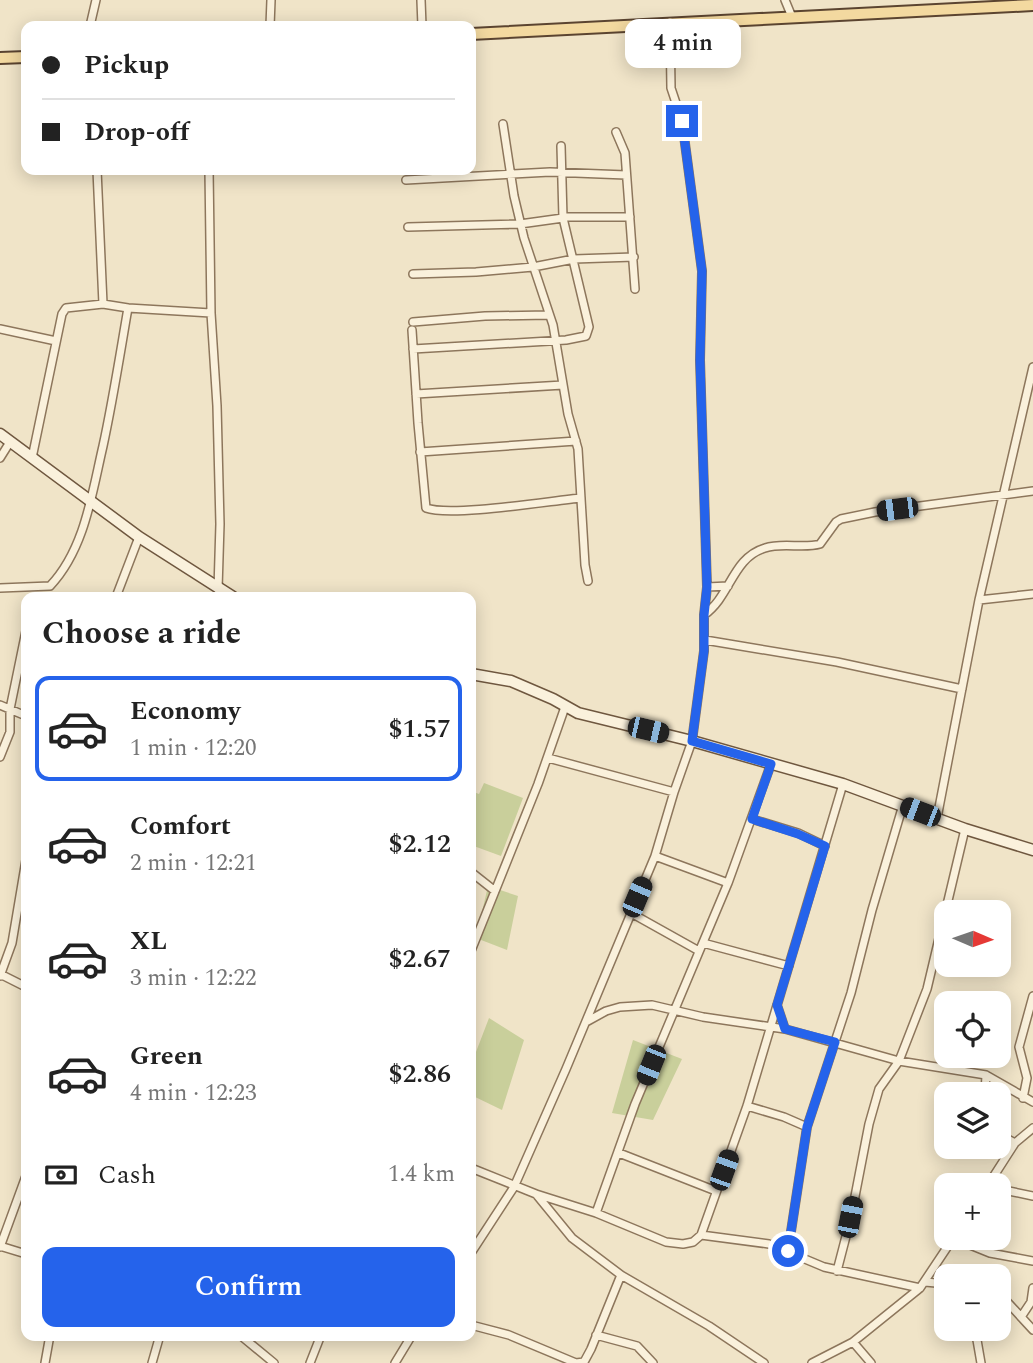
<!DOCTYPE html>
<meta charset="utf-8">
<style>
body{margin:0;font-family:Spectral,serif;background:#f6f6f6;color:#222;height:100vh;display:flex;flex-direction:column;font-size:26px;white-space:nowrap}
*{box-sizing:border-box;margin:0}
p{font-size:23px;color:#767676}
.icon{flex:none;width:38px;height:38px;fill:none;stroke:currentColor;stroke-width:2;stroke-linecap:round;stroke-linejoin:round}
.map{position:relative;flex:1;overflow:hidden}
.drawer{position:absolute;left:21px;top:592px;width:455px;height:749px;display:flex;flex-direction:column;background:#fff;border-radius:14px;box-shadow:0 4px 18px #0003}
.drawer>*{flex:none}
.hud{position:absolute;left:21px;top:21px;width:455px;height:154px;border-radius:14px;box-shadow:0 4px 18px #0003;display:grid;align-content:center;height:154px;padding:0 21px;background:#fff}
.needle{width:46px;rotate:92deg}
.fabs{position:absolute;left:934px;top:900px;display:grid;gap:14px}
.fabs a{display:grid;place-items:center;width:77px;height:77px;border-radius:14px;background:#fff;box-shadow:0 4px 18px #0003;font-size:35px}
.end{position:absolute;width:32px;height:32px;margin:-16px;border:9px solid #2563eb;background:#fff;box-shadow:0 0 0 4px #fff}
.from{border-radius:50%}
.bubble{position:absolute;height:49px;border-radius:14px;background:#fff;box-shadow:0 4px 18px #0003;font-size:23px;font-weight:600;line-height:49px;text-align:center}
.car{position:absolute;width:21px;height:42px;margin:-21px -10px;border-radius:9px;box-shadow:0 0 5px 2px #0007;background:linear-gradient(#222 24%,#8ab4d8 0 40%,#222 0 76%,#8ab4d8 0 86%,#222 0)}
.hud b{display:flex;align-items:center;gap:24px;height:66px;font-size:26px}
.hud b+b{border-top:2px solid #e0e0e0}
.hud i{width:18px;height:18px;background:#222}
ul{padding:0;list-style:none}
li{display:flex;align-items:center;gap:21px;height:105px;margin:0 14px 10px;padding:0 7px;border:4px solid transparent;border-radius:14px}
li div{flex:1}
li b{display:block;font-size:26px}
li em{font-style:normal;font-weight:600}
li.current{border-color:#2563eb}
li>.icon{width:63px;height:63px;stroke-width:1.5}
h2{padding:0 21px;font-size:32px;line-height:84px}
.pay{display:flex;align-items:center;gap:18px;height:77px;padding:0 21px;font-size:26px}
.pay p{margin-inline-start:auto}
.action{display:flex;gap:14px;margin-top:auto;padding:14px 21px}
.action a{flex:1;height:80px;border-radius:14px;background:#2563eb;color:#fff;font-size:28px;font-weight:600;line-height:80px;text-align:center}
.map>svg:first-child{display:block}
</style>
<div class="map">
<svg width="1033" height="1363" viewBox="0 0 1033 1363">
<rect width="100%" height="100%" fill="#f0e4c8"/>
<path fill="#c9cf9b" d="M484 783 523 798 501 856 471 845V823L474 817 471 814V791L479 794Z
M488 886 518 896 507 950 476 938Z
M489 1018 524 1040 502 1110 471 1095V1065Z
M633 1040 682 1059 653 1120 612 1113Z"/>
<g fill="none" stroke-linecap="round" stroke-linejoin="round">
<defs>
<path id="street" d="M421 0 422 26
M785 0 792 17
M90 26 96 0
M270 26 271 0
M503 124 514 196 524 238 553 325 568 414 578 449 585 565 588 581
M616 132 625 153 635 289
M97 170 103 304
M209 170 211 313 217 406 220 524 218 589
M406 180 550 172 626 175
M563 217H630
M408 227 520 224 563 218
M413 274 476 272 533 267 574 259 634 257
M413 322 485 316 549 315
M0 329 56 341
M412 330 418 423 426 508C451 517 549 501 581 498
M413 349 566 340 586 336 589 327 563 218 561 146
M416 394 563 385
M420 452 576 441
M0 458 10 442
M32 458 62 314 66 308 103 304 128 308 211 313
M707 587 728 586
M0 588 50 586C85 549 92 493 103 446 113 400 120 354 128 308
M116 597 139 537
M979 600 1033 594
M704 615C731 596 732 558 765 548 783 542 803 549 820 544L836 522 841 519 875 512 1033 491
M705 640 837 662 962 689
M0 705 26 716
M0 757 10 732V709L26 631
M548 758 674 792
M937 818 979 600 1033 367
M752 819 798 833 825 846
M655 856 728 883
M471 872 495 891
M631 913 699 951
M703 943 789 966
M471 951 538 784 565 707
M0 974 26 987
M0 976 12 943 26 860
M777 1005 785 1029
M586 1022 606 1011 620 1007 652 1005 703 1017 785 1029 899 1061 986 1075 1033 1102
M985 1094 986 1075
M1023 1098 1027 1078 1019 1047 1033 996
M747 1106 784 1117 807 1127
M999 1134 1015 1143
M619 1153 716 1191
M471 1168 536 1194 572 1238 621 1275 709 1326 764 1363
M988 1185 1015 1143 1033 1128
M999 1189 1033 1196
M536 1194 596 1213 666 1242 683 1244 693 1242 701 1235 769 1244 824 1267 920 1288
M596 1213 635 1104 728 883 771 764
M701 1235 747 1106 843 784
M953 1238 990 1253 1033 1261
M0 1246 26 1254
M0 1247 26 1176
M788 1251 807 1127 851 993 872 910 903 805
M471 1253 514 1187 566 1069 655 856 674 792 692 741 704 651V615L707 587 700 360 702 271 682 121 671 88 670 22
M837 1271 851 1217 869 1124 879 1089 899 1061 927 989 965 829
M925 1282 947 1284
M937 1283 947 1296
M999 1293 1033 1330
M1021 1317 1031 1302 1033 1288
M471 1325 509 1335 576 1363 584 1362 591 1349 621 1275
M970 1328 977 1340 981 1363
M240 1335 274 1363
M596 1335 637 1346 653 1363
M853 1342 871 1363
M45 1363 50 1335
M152 1363 160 1335
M310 1363 321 1335
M395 1363 412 1335
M812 1363 853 1342 920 1288 954 1237"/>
<path id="secondary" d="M0 434 139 537 233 597
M471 674 511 681 553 699 578 713 692 741 843 784 965 829 1033 850"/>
<path id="primary" d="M471 34 1033 5
M0 58 26 57"/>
</defs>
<use href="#street" stroke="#8d765c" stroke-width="10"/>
<use href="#secondary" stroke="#6f573f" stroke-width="13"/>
<use href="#primary" stroke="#5b4430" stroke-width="14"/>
<use href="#street" stroke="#faf1dc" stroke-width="7"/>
<use href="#secondary" stroke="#faf1dc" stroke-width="10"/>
<use href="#primary" stroke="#f3d9a0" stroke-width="10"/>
</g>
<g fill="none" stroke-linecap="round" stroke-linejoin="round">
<path stroke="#2563eb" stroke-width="9" d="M682 121 702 271 700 360 707 587 704 615V651L692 741 771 764 752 819 798 834 825 846 777 1005 785 1029 835 1042 807 1127 788 1251"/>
</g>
</svg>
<div class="fabs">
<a><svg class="needle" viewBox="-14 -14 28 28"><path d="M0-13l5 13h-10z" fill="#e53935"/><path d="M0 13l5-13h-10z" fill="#767676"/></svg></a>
<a><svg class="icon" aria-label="locate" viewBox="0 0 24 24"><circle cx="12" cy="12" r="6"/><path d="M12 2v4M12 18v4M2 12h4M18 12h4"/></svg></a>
<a><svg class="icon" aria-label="layers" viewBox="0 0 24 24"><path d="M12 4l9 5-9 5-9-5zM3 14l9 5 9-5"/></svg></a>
<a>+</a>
<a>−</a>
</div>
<i class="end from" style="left:788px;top:1251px"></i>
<i class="end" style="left:682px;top:121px"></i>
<div class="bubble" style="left:625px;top:19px;width:116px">4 min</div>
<i class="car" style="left:897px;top:509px;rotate:263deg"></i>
<i class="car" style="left:648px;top:730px;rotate:103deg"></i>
<i class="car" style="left:920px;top:812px;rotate:291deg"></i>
<i class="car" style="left:637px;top:897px;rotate:23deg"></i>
<i class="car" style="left:651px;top:1065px;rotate:202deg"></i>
<i class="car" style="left:724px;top:1170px;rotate:20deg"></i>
<i class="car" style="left:850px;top:1217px;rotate:11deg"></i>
<div class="hud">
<b><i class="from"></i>Pickup</b>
<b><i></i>Drop-off</b>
</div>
<section class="drawer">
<h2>Choose a ride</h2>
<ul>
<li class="current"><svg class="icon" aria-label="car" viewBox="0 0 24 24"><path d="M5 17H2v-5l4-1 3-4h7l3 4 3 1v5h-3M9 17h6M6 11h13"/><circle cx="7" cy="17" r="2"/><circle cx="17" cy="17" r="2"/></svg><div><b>Economy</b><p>1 min · 12:20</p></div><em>$1.57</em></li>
<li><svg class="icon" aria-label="car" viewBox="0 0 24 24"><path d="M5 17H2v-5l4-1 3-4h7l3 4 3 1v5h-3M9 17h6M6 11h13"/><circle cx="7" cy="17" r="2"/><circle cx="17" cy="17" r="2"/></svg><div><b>Comfort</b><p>2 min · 12:21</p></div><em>$2.12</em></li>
<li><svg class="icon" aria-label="car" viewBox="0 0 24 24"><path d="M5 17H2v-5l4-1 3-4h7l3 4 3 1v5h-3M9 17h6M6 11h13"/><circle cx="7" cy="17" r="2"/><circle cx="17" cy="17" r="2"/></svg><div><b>XL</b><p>3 min · 12:22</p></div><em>$2.67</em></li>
<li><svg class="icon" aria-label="car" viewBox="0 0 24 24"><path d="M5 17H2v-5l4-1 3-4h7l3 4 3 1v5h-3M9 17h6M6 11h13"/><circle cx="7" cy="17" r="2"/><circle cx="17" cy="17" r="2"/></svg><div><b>Green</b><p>4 min · 12:23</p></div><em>$2.86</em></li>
</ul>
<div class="pay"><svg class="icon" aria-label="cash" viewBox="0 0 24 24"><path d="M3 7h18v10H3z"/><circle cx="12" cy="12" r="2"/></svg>Cash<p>1.4 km</p></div>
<div class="action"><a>Confirm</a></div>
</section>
</div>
